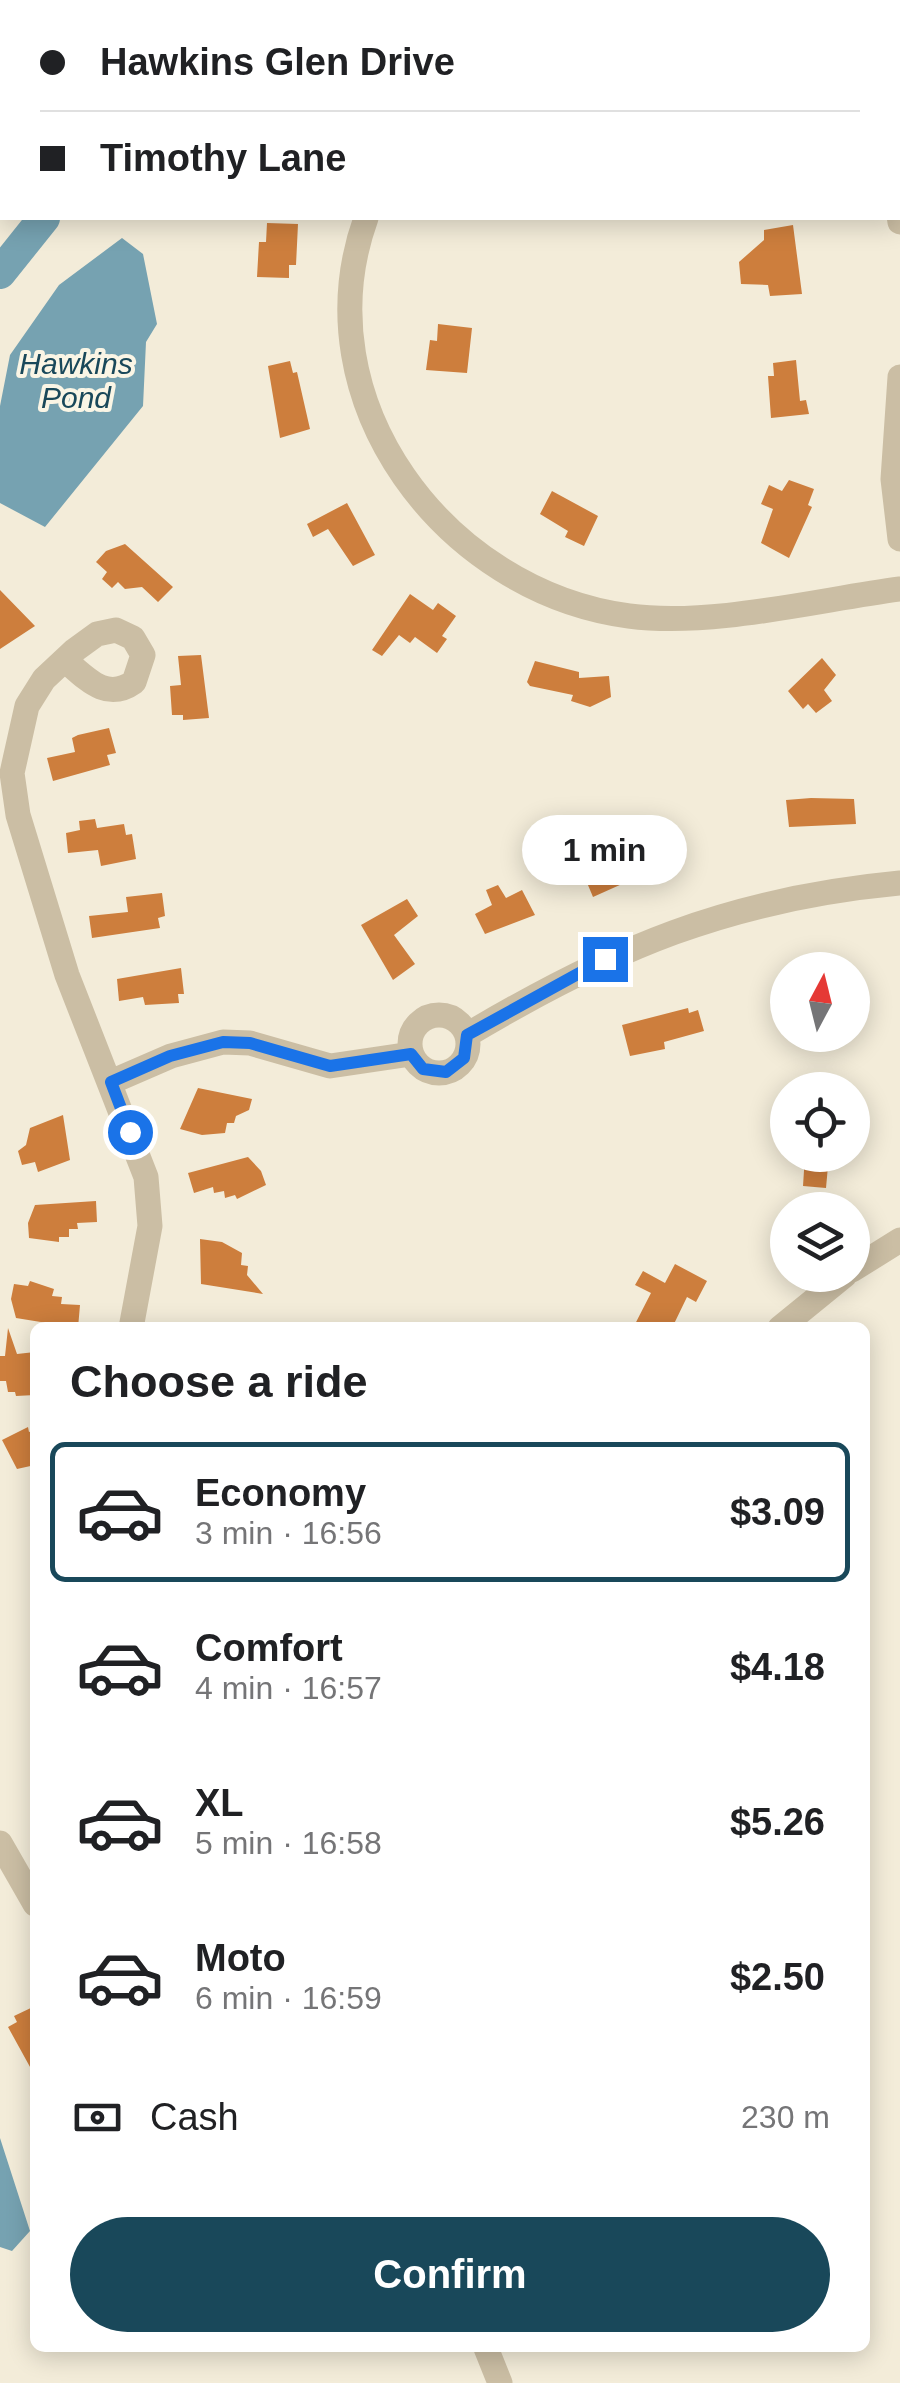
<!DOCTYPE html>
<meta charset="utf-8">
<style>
body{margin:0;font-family:Helvetica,sans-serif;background:#f2f2f2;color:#202124;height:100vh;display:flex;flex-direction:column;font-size:38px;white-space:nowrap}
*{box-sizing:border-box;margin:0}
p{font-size:32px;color:#757577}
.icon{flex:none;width:55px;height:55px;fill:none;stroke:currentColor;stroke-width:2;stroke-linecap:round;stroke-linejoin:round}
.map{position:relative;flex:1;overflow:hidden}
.details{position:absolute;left:30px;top:1322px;width:840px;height:1030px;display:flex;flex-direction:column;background:#fff;border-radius:15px;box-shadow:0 5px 25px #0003}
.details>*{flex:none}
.guide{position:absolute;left:0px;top:0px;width:900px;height:220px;box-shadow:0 5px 25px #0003;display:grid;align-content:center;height:220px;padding:0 40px;background:#fff}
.needle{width:65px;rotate:7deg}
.buttons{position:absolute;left:770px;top:952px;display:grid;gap:20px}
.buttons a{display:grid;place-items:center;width:100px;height:100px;border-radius:50%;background:#fff;box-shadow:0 5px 25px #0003;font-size:50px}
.end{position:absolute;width:45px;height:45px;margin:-22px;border:12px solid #1a73e8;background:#fff;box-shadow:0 0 0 5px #fff}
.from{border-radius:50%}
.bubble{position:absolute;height:70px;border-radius:35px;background:#fff;box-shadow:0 5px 25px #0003;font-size:32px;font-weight:700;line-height:70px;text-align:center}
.guide b{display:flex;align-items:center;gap:35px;height:95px;font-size:38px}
.guide b+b{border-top:2px solid #e0e0e0}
.guide i{width:25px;height:25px;background:#202124}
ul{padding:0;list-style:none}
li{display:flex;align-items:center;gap:30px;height:140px;margin:0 20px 15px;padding:0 20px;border:5px solid transparent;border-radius:15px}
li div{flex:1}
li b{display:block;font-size:38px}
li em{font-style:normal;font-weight:700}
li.selected{border-color:#19485a}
li>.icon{width:90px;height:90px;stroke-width:1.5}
h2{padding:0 40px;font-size:45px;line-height:120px}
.pay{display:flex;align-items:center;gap:25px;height:110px;padding:0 40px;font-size:38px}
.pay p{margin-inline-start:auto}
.action{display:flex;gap:20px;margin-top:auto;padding:20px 40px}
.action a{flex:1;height:115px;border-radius:60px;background:#19485a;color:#fff;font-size:40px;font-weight:700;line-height:115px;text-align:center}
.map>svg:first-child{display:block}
</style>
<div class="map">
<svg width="900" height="2383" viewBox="0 0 900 2383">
<rect width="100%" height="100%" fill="#f3ecd9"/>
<path fill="#76a2b1" d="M0 0H211L2 2 0 185Z
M122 238 143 254 157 324 146 342 143 406 45 527 0 503V406L10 355 59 285Z
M0 2138 30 2231 12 2251 0 2247Z"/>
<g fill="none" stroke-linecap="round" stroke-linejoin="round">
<path stroke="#76a2b1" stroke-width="32" d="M0 273 44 218"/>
</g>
<path fill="#cd7e3d" d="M267 223 298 224 296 265H289V278L257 277 259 242H266Z
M793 225 802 294 770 296 768 285 741 284 739 262 764 240V230Z
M438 324 472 328 467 373 426 370 430 340 437 341Z
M796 360 800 401 806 400 809 414 771 418 768 376H774L773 363Z
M290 361 293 373 297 372 310 429 280 438 268 366Z
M789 480 814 489 808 505 812 507 789 558 761 543 773 509 761 504 769 485 782 491Z
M552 491 598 516 584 546 565 537 568 531 540 514Z
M347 503 375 555 353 566 328 529 313 537 307 524Z
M125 544 173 587 158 602 142 587 125 589 118 582 112 588 102 579 107 572 96 562 106 551Z
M0 590 35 626 0 649Z
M410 594 433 610 438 603 456 616 442 636 447 639 437 653 415 637 410 643 399 635 382 656 372 650Z
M201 655 209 718 183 720V715H172L170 686 181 685 178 656Z
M822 658 836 675 824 690 832 701 816 713 808 704 803 709 788 691Z
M535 661 579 672V678L609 676 611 697 590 707 571 701 573 695 530 686 527 682Z
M109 728 116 753 107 755 110 765 53 781 47 758 75 752 72 738 78 735Z
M811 798 854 799 856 824 789 827 786 800Z
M95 819 97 828 124 824 126 835 132 834 136 859 101 866 98 850 68 853 66 833 80 830 79 821Z
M623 836 634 850 640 848 651 871 593 897 580 866 591 861 598 847Z
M498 885 506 898 522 890 535 915 485 934 475 914 492 905 486 890Z
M162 893 165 916 158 918 160 928 92 938 89 916 128 912 126 897Z
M407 899 418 916 394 935 415 964 393 980 361 925Z
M181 968 184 994H178L179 1003 145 1005 143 997 119 1001 117 979Z
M688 1008 689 1013 698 1010 704 1031 664 1042 665 1049 630 1056 622 1025Z
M198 1088 252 1099 249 1110 236 1116 234 1123H227L225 1133 202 1135 180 1129Z
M63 1115 70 1160 38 1172 35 1162 22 1165 18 1151 26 1145 30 1128Z
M805 1155H829L826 1188 803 1186Z
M248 1157 261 1171 266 1185 237 1199 235 1195 225 1198 224 1191 214 1193 213 1187 194 1193 188 1173Z
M96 1201 97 1222 77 1223 78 1229H69V1237H59V1242L29 1238 28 1223 35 1205Z
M200 1239 222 1242 242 1253 241 1265 248 1266 247 1275 263 1294 201 1284Z
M675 1264 707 1281 696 1302 687 1297 672 1328H633L651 1293 635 1285 643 1271 665 1283Z
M30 1281 54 1289 52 1296 62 1297 61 1304 80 1305 78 1328 16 1318 11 1299 14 1284 28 1286Z
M8 1328 17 1354 35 1352V1395L16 1396 15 1392H8L6 1381H0V1356H5Z
M28 1427 29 1432 35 1430V1465L17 1469 2 1440Z
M35 2006V2076L8 2027 17 2022 14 2016Z"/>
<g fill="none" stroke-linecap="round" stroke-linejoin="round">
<path stroke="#cbbea4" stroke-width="25" d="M773 0 776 2
M568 2 572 0
M898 209 900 222
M366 218C300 401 446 592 629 616 712 627 817 600 900 589
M900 377 893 479 900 539
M65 660C86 678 106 702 134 682L143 655 133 638 116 630 97 634 75 650 44 679 27 706 12 773 18 815 67 975 146 1177 150 1226 131 1328
M410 1044a29 29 0 1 1 58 0a29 29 0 1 1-58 0Z
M467 1035C613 948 729 899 900 883
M111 1082 171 1056 223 1042 250 1043 330 1066 411 1054
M852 1270 900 1240
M780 1328 845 1275
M0 1843 35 1904
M486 2348 500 2383"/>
</g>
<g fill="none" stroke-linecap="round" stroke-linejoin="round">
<path stroke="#1a73e8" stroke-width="12" d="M130 1132 111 1082 170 1056 223 1042 250 1043 330 1066 411 1054 423 1069 446 1072 464 1058 467 1035 605 959"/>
</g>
<g text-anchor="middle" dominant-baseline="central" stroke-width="8" stroke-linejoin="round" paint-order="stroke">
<g font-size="30" font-style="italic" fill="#19485a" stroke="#faf5e5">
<text x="76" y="363">Hawkins<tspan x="76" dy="34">Pond</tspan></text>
</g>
</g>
</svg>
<div class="buttons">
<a><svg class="needle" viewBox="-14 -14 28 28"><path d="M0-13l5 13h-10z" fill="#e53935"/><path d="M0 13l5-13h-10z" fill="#757577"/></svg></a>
<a><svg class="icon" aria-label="locate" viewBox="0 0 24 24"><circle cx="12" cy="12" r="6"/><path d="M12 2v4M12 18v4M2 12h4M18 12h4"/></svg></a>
<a><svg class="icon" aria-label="layers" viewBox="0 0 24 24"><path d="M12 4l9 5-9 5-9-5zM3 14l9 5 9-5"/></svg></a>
</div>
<i class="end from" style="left:130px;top:1132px"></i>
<i class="end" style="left:605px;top:959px"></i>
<div class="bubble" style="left:522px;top:815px;width:165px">1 min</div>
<div class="guide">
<b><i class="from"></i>Hawkins Glen Drive</b>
<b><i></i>Timothy Lane</b>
</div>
<section class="details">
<h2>Choose a ride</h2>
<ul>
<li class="selected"><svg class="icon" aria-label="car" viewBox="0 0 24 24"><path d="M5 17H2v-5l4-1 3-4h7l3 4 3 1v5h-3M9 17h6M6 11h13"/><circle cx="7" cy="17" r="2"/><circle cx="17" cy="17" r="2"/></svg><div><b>Economy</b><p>3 min · 16:56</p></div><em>$3.09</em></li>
<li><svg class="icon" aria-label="car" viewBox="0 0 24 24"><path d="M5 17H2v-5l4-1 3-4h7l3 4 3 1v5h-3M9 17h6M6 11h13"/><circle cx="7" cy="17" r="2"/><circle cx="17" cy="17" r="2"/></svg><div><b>Comfort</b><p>4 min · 16:57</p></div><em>$4.18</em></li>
<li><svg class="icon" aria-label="car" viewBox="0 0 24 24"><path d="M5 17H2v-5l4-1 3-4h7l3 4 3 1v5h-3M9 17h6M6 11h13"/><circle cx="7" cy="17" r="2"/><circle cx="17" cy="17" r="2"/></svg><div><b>XL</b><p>5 min · 16:58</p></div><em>$5.26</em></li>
<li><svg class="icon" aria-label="car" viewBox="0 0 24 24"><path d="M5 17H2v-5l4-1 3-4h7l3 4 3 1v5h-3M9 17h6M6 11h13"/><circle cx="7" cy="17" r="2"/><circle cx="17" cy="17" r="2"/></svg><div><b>Moto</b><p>6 min · 16:59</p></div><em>$2.50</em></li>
</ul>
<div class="pay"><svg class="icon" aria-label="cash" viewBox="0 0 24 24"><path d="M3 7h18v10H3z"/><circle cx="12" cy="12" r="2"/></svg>Cash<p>230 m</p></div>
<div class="action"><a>Confirm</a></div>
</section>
</div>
